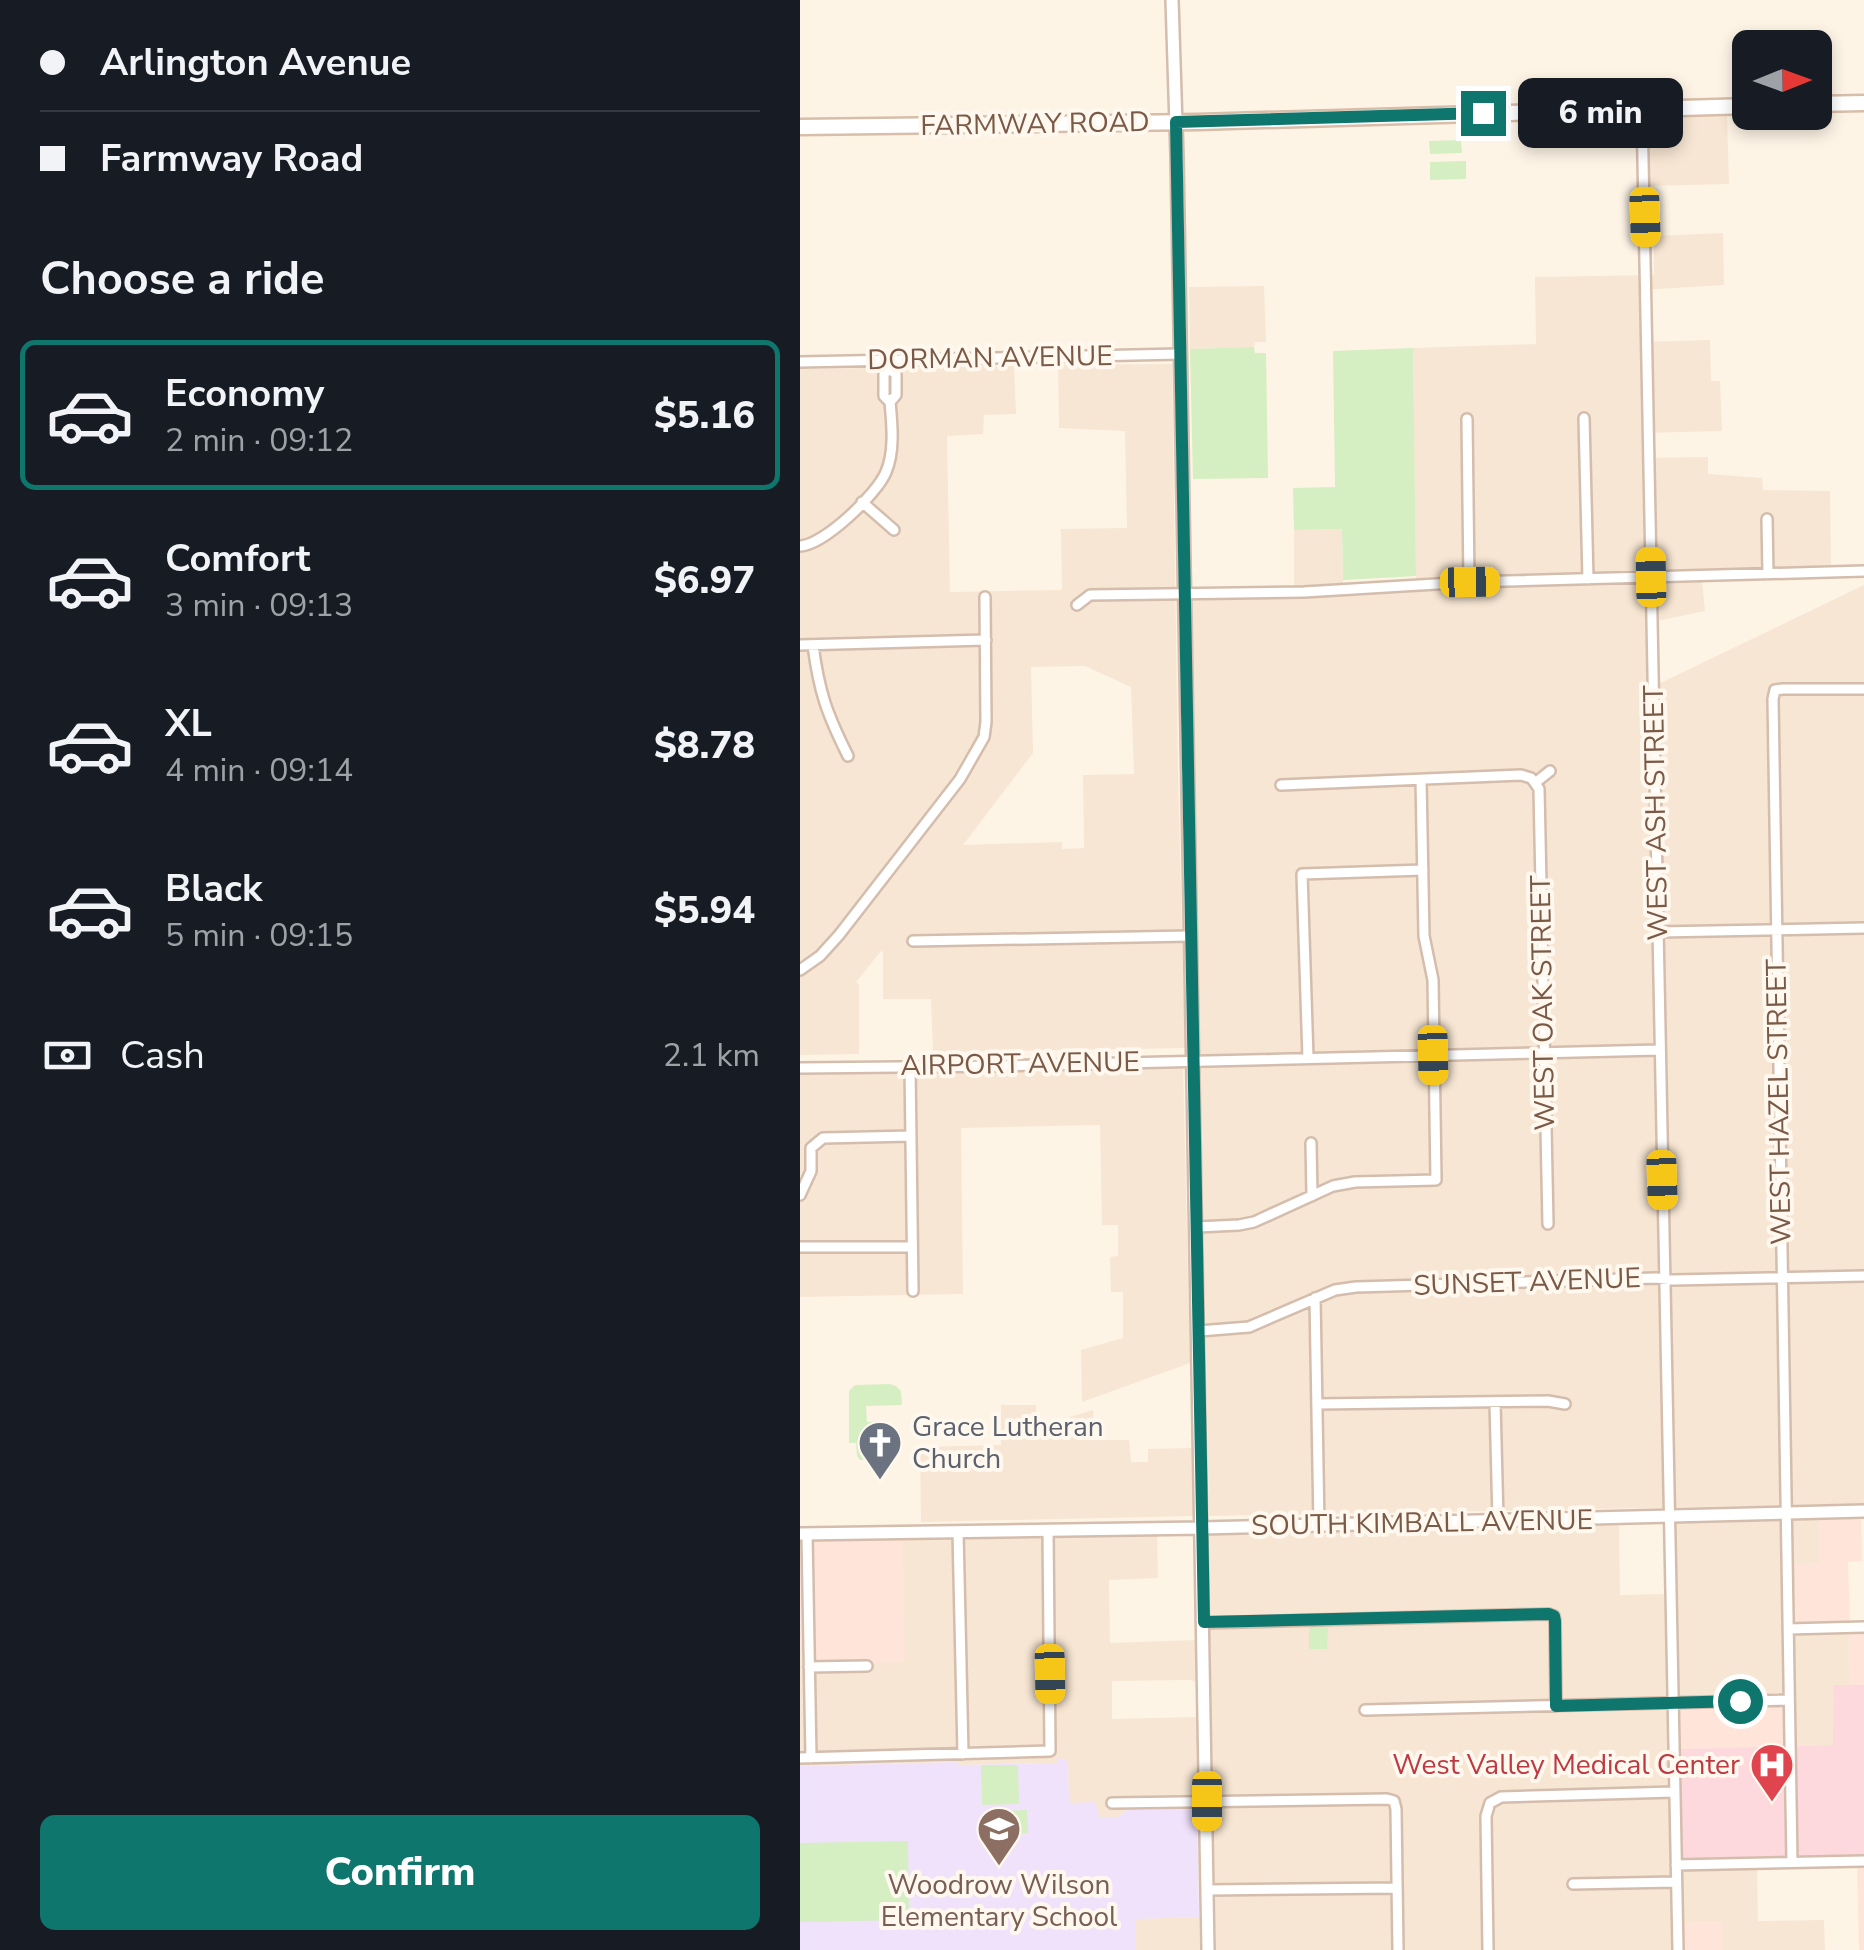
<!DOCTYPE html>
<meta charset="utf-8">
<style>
body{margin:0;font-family:"Nunito Sans",sans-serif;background:#242831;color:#f1f3f6;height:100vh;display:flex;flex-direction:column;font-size:38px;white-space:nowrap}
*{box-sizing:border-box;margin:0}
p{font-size:32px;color:#9ea1a6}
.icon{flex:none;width:55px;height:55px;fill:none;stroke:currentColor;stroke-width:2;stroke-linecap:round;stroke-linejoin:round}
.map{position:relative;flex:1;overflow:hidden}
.panel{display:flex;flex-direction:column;background:#171b24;width:800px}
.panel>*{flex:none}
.guide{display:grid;align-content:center;height:220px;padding:0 40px;background:#171b24}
.needle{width:65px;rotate:89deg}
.fabs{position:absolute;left:932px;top:30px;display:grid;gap:20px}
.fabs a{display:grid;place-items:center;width:100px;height:100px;border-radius:15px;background:#171b24;box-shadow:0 5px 15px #0003;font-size:50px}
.end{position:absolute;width:45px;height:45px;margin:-22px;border:12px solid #0f766e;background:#fff;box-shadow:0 0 0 5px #fff}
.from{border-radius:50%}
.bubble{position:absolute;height:70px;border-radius:15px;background:#171b24;box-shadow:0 5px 15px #0003;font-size:32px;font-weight:800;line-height:70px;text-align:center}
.car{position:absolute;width:30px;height:60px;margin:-30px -15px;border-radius:12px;box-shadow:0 0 8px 2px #0007;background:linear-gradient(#f5c518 24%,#345 0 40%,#f5c518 0 76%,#345 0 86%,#f5c518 0)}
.guide b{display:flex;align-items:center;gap:35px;height:95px;font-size:38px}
.guide b+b{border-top:2px solid #363941}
.guide i{width:25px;height:25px;background:#f1f3f6}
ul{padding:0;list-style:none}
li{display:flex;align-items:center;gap:30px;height:150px;margin:0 20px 15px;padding:0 20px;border:5px solid transparent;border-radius:15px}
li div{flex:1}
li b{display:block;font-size:38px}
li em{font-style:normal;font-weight:800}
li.on{border-color:#0f766e}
li>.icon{width:90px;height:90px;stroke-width:1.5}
h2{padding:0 40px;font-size:45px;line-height:120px}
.pay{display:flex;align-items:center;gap:25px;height:110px;padding:0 40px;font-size:38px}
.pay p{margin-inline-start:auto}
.button{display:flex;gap:20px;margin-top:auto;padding:20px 40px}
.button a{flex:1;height:115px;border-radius:15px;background:#0f766e;color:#fff;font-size:40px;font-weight:800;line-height:115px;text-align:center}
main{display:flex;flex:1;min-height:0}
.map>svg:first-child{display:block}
</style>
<main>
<section class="panel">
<div class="guide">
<b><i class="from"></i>Arlington Avenue</b>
<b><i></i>Farmway Road</b>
</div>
<h2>Choose a ride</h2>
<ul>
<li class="on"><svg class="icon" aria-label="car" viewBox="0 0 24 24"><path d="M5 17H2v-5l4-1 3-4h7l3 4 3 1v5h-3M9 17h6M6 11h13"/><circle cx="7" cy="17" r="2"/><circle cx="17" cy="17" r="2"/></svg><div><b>Economy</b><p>2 min · 09:12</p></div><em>$5.16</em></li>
<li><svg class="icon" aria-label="car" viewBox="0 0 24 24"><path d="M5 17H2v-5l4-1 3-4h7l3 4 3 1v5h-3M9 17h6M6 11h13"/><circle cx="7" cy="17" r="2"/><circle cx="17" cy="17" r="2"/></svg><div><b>Comfort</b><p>3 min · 09:13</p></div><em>$6.97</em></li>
<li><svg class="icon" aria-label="car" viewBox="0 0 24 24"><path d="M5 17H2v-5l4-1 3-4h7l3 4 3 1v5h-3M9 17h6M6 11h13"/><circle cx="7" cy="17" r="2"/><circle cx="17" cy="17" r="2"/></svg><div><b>XL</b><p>4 min · 09:14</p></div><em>$8.78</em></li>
<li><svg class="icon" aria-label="car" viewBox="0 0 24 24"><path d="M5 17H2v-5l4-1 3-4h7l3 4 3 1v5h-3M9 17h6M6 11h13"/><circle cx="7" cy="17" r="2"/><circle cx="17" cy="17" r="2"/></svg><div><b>Black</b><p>5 min · 09:15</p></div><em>$5.94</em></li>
</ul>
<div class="pay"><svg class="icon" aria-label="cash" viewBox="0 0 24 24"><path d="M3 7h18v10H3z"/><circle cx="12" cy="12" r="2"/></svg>Cash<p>2.1 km</p></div>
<div class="button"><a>Confirm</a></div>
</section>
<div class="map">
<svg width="1064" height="1950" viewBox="0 0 1064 1950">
<rect width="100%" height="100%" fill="#fef4e6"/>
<path fill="#f7e6d3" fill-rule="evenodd" d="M927 116 929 184 849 186 848 118Z
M923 233 924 285 841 290 843 342 910 340 911 381H920L922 431 844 433V458L908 457V474L962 478 963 490 1030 491 1031 567 901 569 905 611 847 623 848 689 1064 585V1504L409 1516 391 597 494 595V530L542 529 543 593 616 592 613 348 736 344 735 277 854 275V236Z
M464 286 466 342H455L454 347 390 349 389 287Z
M372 364 378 773 385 1048 133 1052 131 999H83V952L81 951 56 982 59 984V1054L0 1055V369L214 366 216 414 184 415 183 434 147 436 150 592 262 590 261 529 327 528 325 431 259 428 258 365ZM285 666 331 687 334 774 283 775 284 848 262 849V842L163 845 233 753 231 667Z
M383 1064 390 1363 282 1402 281 1350 323 1338V1292H311L310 1257 318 1256V1225H302L300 1125 161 1128 163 1294 0 1297V1073Z
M201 1405H236L237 1426 269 1425 270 1417 293 1410 294 1440H329L331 1462H348V1449L392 1448 393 1516 121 1522 120 1447 201 1445Z
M1019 1517V1563L981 1565 983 1693 877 1696 874 1521Z
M819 1524 820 1595 866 1594 871 1950H416L408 1531Z
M357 1531 358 1578 309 1580 310 1643 396 1640 397 1682 390 1680 312 1681V1719L398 1717 397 1809 327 1810 318 1817H300L294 1803H269L268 1761 257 1758 258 1763 157 1765 156 1762 0 1766V1646H14L15 1663 103 1537 303 1536 304 1532Z
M1049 1633 1050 1685 1034 1686V1745L997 1746 994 1634Z
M957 1868 958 1921 1024 1920 1025 1950H923L922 1922 883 1923 882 1870Z
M399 1917 400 1950H335V1919Z"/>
<path fill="#ffe4d9" d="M1019 1517H1061L1062 1561 1048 1562 1050 1622 994 1623 993 1564 1019 1563Z
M103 1537 105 1662 15 1664 14 1646H0V1540Z
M1049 1633H1064V1685H1050Z
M984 1705 985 1747 880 1749 879 1708Z
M1057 1865H1064V1950H1059Z
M923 1922V1950H883V1923Z"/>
<path fill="#f1e2fb" d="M257 1757 268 1761 269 1803 295 1802 300 1817H318L327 1810 397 1809 399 1917 335 1919V1950H0V1766L157 1762V1765L257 1763Z"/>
<path fill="#fdd8dd" d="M1034 1685H1064V1856L881 1860 880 1749 1033 1745Z"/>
<path fill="#d5eec2" d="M661 140 662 153 630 154 629 141Z
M666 161V179L630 180V162Z
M454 347 455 353H466L468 478 393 479 390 349Z
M613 348 616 576 543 580 542 529 494 530 493 488 535 487 533 351Z
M90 1384 96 1386 101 1391 102 1405 66 1406 67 1422H79L80 1436 77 1437V1448L64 1460H60L57 1456 56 1443H49V1391L55 1385Z
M509 1627H528L527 1649H509Z
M181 1765H218L219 1804 182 1805Z
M227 1810 228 1833 199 1834V1811Z
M108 1841 109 1920 0 1922V1843Z"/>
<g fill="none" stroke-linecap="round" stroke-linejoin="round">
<defs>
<path id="minor" d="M842 109 878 1950
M89 361V369L96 374V395L90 402 84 396V374L89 369
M0 362 380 354
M784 418 788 579
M667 419 669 582
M62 502 94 530
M967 519 968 574
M0 546C24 545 77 494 86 472 95 451 92 424 90 402
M277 605 290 595 504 592 669 582 1064 571
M0 645 186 640
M13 645C19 692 27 714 48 756
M735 783 739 789 748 1224
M735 783 750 771
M481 785 721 775 731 778 735 783
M858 932 1064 928
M113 941 390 936
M0 970 20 956 39 935 160 779 184 737 186 722 185 597
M508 1058 502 874 623 870
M110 1067 113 1291
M0 1068 199 1066 859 1050
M511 1143 512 1196
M0 1195 11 1171V1148L23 1138 111 1136
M397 1227 439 1225 454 1222 533 1186 555 1182 636 1180 633 980 624 936 621 780
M0 1247H112
M515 1298 519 1525
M399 1331 449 1327 535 1290 556 1287 856 1278 873 1280 1064 1276
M695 1402 698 1521
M517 1404 748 1401 765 1404
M158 1532 163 1754
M7 1534 11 1758
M404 1623 749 1614 754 1616 755 1621 756 1706
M988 1629 1064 1627
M9 1667 67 1666
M565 1710 989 1700
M0 1758 250 1751 248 1530
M312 1803 587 1799 594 1801 596 1809 598 1950
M992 1862 973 699 975 690 983 689H1064
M876 1865 1064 1861
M773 1884 876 1882
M408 1890 597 1888
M688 1950 686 1816 690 1803 701 1797 874 1792"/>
<path id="tertiary" d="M372 0 377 157 408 1950
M0 1534 402 1528 1064 1511"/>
<path id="secondary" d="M1015 104 1064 103
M0 127 398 122 950 106"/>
</defs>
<use href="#minor" stroke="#d4bdad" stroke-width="14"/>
<use href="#tertiary" stroke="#d4bdad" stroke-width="16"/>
<use href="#secondary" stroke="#d8bda9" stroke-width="19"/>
<use href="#minor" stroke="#fff" stroke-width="9"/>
<use href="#tertiary" stroke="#fff" stroke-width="11"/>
<use href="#secondary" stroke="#fff" stroke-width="14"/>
</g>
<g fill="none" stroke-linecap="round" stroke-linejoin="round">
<path stroke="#0f766e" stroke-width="12" d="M683 113 376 122 404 1622 749 1614 754 1616 755 1621 756 1706 940 1701"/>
</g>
<defs>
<symbol id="church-pin" viewBox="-11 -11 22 30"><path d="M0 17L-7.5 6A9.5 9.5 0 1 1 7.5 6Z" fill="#6b7280" stroke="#fff8ee"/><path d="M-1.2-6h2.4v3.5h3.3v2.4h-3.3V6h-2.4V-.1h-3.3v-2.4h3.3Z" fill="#fff"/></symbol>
<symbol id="hospital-pin" viewBox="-11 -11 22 30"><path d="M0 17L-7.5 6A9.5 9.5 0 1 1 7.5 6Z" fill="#e0444e" stroke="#fff8ee"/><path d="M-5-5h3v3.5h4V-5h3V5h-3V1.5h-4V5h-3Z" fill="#fff"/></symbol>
<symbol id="school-pin" viewBox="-11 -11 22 30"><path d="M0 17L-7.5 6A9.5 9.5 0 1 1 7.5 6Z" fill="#8d6e63" stroke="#fff8ee"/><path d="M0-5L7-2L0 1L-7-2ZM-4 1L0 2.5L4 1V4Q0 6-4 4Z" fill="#fff"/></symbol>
</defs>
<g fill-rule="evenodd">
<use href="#church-pin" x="55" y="1418" width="50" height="68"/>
<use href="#hospital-pin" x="947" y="1740" width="50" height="68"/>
<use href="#school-pin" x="174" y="1804" width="50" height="68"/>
</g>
<g text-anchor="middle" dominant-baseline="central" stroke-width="8" stroke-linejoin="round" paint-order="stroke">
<g font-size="28" fill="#7b5947" stroke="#fff8ee">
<text transform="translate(235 124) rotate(-1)">FARMWAY ROAD</text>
<text transform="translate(190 358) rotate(-1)">DORMAN AVENUE</text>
<text transform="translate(856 813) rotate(-91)">WEST ASH STREET</text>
<text transform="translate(743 1003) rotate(-91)">WEST OAK STREET</text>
<text transform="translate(220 1064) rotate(-1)">AIRPORT AVENUE</text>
<text transform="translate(979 1102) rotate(-91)">WEST HAZEL STREET</text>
<text transform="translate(727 1282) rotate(-2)">SUNSET AVENUE</text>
<text transform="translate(622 1523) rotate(-1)">SOUTH KIMBALL AVENUE</text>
</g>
<g font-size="28" fill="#5b616d" stroke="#fff8ee" text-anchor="start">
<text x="112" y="1427">Grace Lutheran<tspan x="112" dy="32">Church</tspan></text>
</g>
<g font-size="28" fill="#be3a42" stroke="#fff8ee" text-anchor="end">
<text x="940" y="1765">West Valley Medical Center</text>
</g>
<g font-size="28" fill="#785e54" stroke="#fff8ee">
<text x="199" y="1885">Woodrow Wilson<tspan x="199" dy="32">Elementary School</tspan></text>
</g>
</g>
</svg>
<div class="fabs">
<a><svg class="needle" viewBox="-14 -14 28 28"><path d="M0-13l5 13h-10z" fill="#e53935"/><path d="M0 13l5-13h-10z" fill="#9ea1a6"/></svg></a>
</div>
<i class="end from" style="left:940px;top:1701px"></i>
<i class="end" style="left:683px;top:113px"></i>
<div class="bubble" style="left:718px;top:78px;width:165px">6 min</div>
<i class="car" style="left:845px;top:217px;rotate:178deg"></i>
<i class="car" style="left:851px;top:577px;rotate:359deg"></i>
<i class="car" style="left:670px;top:582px;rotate:89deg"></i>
<i class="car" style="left:633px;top:1055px;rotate:179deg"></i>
<i class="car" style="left:862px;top:1180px;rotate:178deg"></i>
<i class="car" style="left:250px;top:1674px;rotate:179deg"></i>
<i class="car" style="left:407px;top:1801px;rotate:180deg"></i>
</div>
</main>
